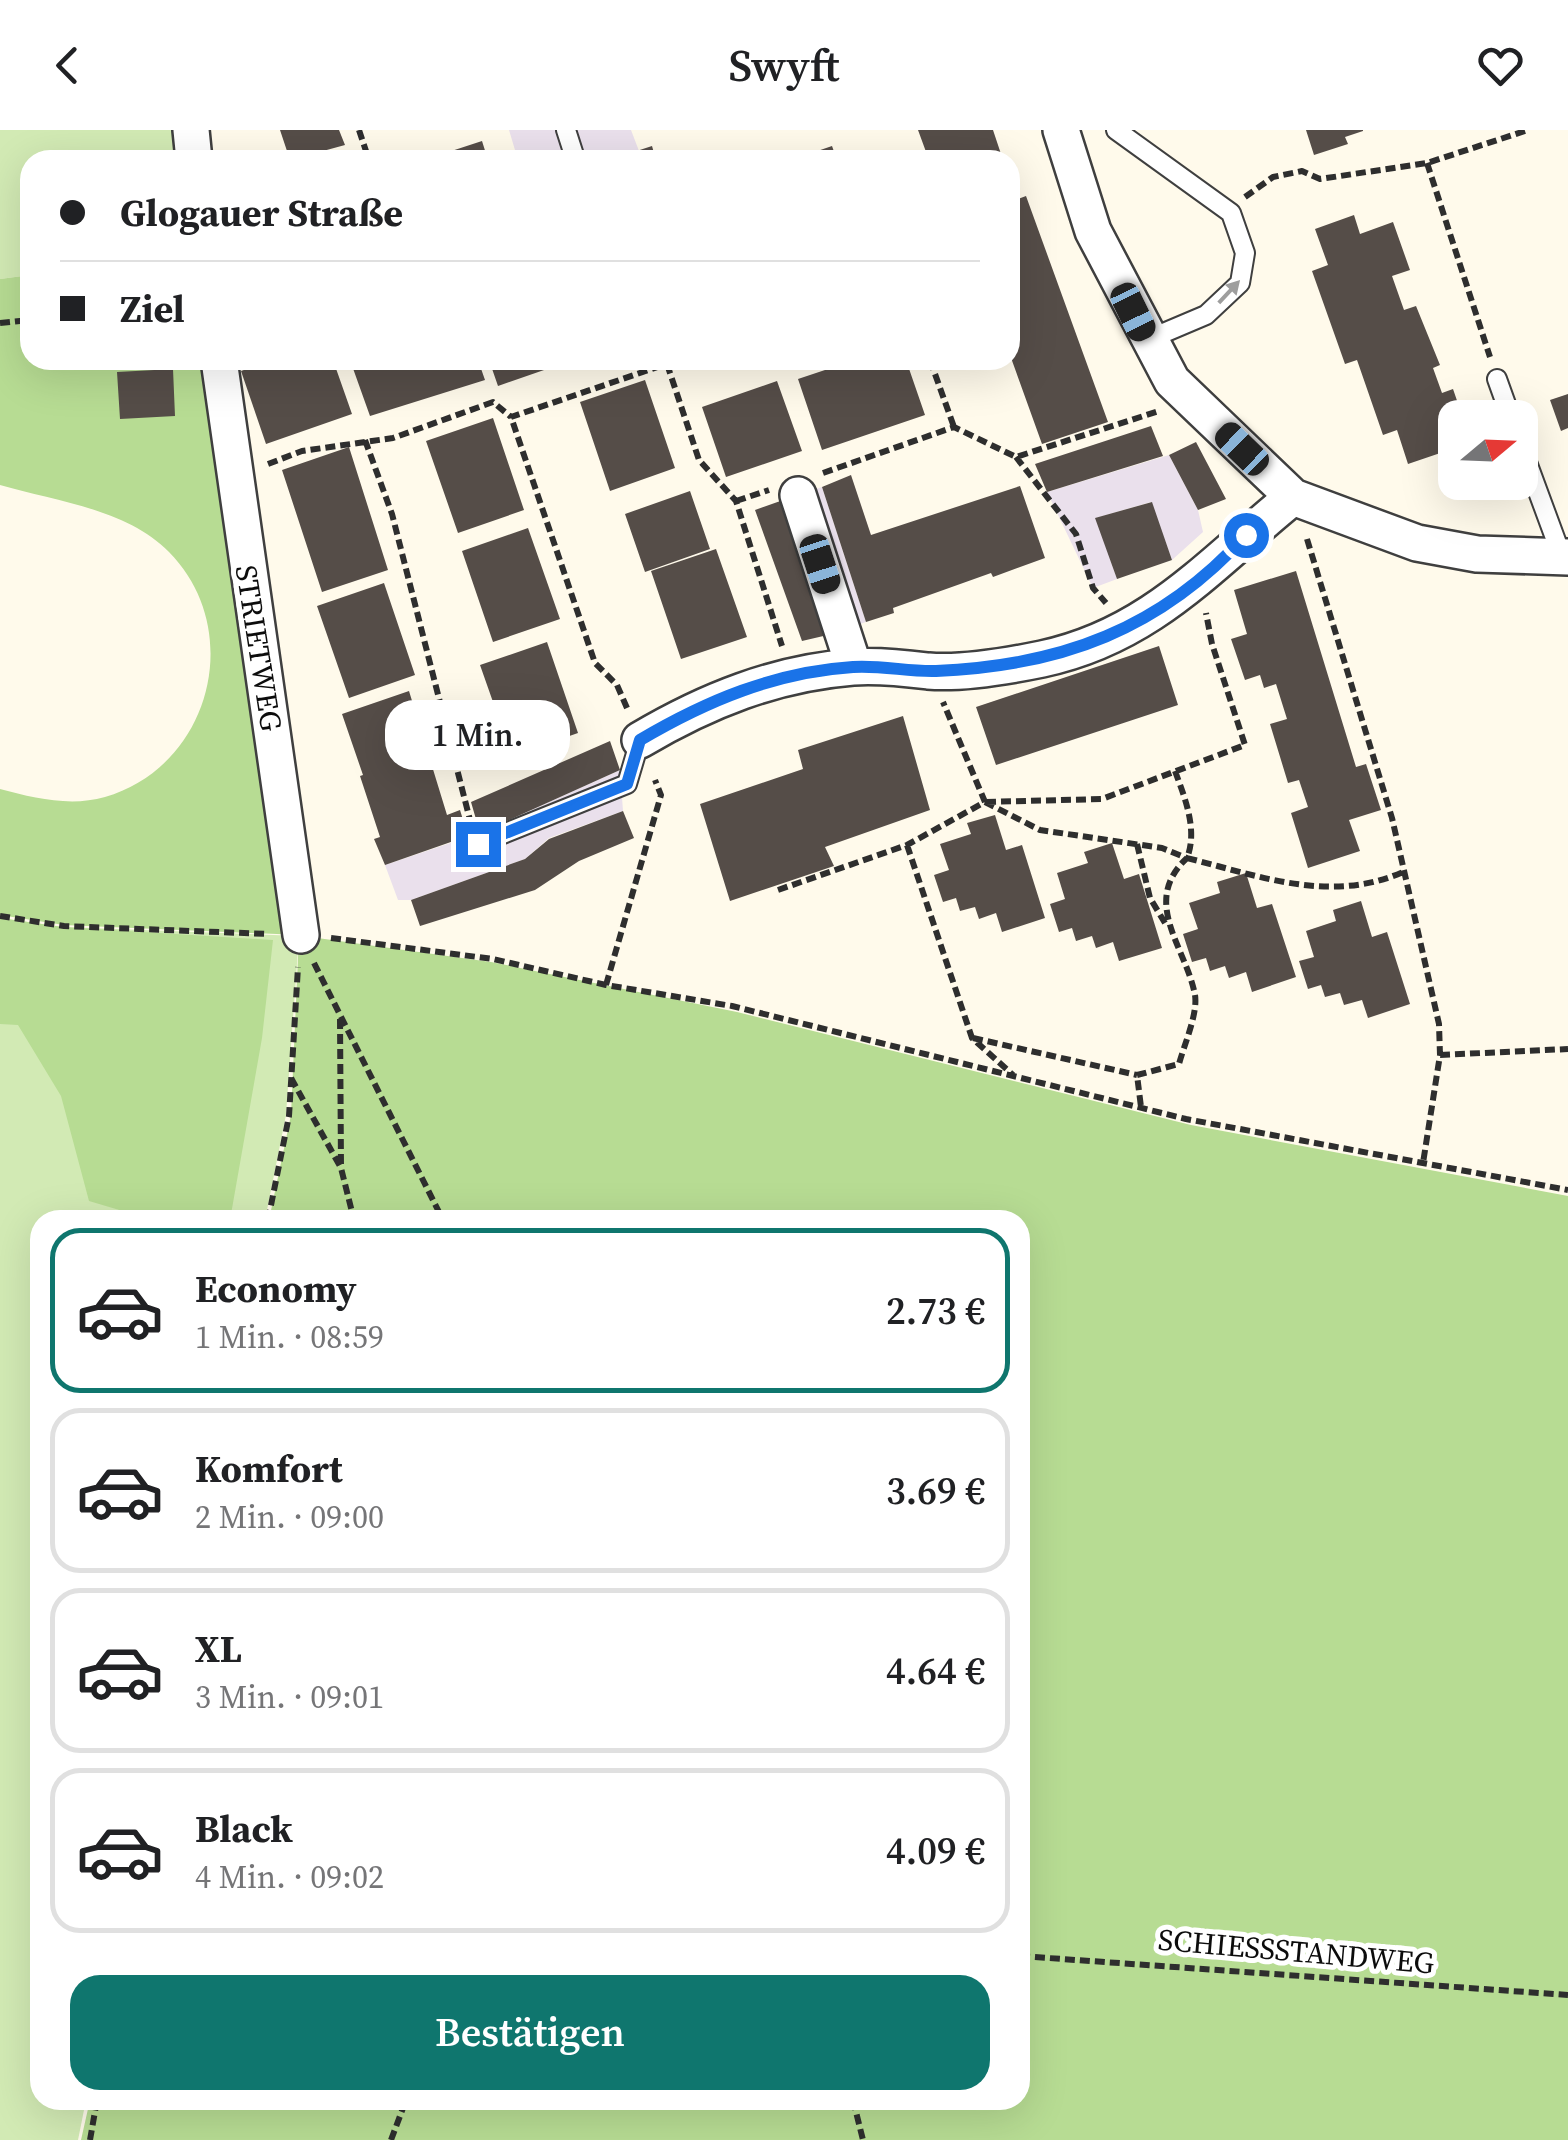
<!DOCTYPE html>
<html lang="de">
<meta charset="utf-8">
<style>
body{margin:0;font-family:"Source Serif 4",serif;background:#f2f2f2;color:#202124;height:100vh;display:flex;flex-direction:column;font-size:38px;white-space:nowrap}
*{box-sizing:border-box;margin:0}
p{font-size:32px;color:#757577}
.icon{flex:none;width:55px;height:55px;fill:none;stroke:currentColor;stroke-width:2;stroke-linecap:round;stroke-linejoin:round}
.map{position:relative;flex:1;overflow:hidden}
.drawer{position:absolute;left:30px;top:1080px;width:1000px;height:900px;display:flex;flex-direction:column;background:#fff;border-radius:30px;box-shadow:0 10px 40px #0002}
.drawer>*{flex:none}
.guide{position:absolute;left:20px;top:20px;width:1000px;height:220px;border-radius:30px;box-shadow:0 10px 40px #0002;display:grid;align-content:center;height:220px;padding:0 40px;background:#fff}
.needle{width:65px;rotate:71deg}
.fabs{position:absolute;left:1438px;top:270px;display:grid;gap:20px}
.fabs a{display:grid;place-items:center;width:100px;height:100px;border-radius:20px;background:#fff;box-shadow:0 10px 40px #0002;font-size:50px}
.end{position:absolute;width:45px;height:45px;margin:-22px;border:12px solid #1a73e8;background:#fff;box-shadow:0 0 0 5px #fff}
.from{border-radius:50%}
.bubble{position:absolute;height:70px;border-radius:30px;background:#fff;box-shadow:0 10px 40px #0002;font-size:32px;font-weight:600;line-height:70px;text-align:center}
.car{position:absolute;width:30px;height:60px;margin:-30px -15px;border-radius:12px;box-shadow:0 0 8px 2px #0007;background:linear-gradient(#222 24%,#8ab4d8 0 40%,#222 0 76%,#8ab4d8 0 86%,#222 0)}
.guide b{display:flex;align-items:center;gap:35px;height:95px;font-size:38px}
.guide b+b{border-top:2px solid #e0e0e0}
.guide i{width:25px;height:25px;background:#202124}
ul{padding:18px 0 0;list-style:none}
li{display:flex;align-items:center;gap:30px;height:165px;margin:0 20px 15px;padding:0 20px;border:5px solid #e0e0e0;border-radius:30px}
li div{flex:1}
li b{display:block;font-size:38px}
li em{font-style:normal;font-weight:600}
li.on{border-color:#0f766e}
li>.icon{width:90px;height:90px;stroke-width:1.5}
.button{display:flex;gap:20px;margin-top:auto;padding:20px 40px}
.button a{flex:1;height:115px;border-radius:30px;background:#0f766e;color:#fff;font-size:40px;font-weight:600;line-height:115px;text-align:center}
header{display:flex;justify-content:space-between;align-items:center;height:130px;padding:0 40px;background:#fff;font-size:45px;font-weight:600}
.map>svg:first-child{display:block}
</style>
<header><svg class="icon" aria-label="back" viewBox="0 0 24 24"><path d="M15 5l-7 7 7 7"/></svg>Swyft<svg class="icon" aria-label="heart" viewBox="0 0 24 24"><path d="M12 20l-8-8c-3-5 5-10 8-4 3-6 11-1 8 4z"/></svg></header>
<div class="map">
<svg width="1568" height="2010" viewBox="0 0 1568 2010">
<rect width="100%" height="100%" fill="#fffaeb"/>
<path fill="#eae0ec" d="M509 0H631L639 21 612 30H518Z
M1169 325 1198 380 1203 402 1172 430 1151 372 1096 388 1117 449 1093 458 1047 362Z
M822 357 866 492 832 504 786 369Z
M620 640 623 681 549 708 525 729 411 770H398L385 735 480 703Z"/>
<path fill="#d2eab4" d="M0 0H187L188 30H30V145L0 149Z
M0 788 63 797 299 806 286 985 265 1090H40V1970H86L78 2010H0Z"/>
<path fill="#b7dc93" d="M30 145V230H214L303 806 491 832 737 882 1191 995 1568 1066V2010H81L90 1970H1020V1090H269L291 985 299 805 64 795 0 785V659C34 668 70 677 105 667 211 636 246 500 169 422 127 379 55 371 0 355V149Z
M0 788 63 797 273 810 262 908 230 1090H153L89 1071 61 966 18 895 0 894Z"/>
<path fill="#554d48" d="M280 0H339L345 15 290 30Z
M918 0H993L1003 30H929Z
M1306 0H1363V1L1345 7 1348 14 1314 25Z
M482 11 488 30H427V29Z
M652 16 656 30H613L612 29Z
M832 16 837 30H794V29Z
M1026 66 1108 292 1042 314 1010 225V72Z
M1354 85 1360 104 1393 92 1410 140 1392 146 1404 180 1416 176 1440 235 1433 238 1442 263 1453 259 1463 288H1455V318L1408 334 1397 300 1383 305 1357 230 1345 234 1312 141 1328 135 1315 99Z
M272 230H333L352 284 266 314 241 241Z
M350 230H478L485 250 370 286Z
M489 230H570V231L498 256Z
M855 230H906L925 285 822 320 798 249Z
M173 239 175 286 120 289 117 242Z
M645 250 675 338 610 361 580 272Z
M777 251 802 321 726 347 702 277Z
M1568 264V298L1561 301 1550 270Z
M493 288 524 380 458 403 426 311Z
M1151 296 1163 326 1047 362 1035 334Z
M1196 312 1226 369 1198 380 1169 325Z
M349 317 388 440 322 462 282 340Z
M851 345 871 405 1020 356 1045 428 993 447 991 443 893 478 894 483 866 492 822 357Z
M690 361 710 419 645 442 625 384Z
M786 369 832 504 802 511 755 380Z
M1152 372 1172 430 1117 449 1095 388Z
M528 398 560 489 493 512 462 421Z
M716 419 747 507 681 529 651 441Z
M1296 441 1356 637 1366 634 1381 680 1349 690 1360 721 1308 738 1291 683 1308 677 1299 650 1288 653 1270 594 1287 589 1276 554 1264 558 1260 545 1245 550 1231 509 1247 504 1234 460Z
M384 453 415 545 349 568 317 476Z
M547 512 578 603 512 626 480 535Z
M1159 516 1178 575 996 635 976 577Z
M409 561 447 685 460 680 468 706 385 735 374 709 380 707 360 646 363 645 342 584Z
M903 586 930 680 825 717 834 736 730 771 700 674 803 639 798 620Z
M610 611 620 640 480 703 471 672Z
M623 681 634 708 579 731 535 760 420 796 411 770 525 729 549 709Z
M995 685 1006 720 1022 715 1045 788 1002 802 996 783 979 789 975 777 960 781 956 768 943 772 934 745 949 740 940 714 971 704 967 693Z
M1112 713 1124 749 1139 744 1162 818 1119 831 1113 812 1096 818 1092 806 1076 811 1072 798 1059 802 1050 774 1065 769 1057 743 1088 733 1084 722Z
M1246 743 1257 778 1272 774 1296 847 1252 862 1246 842 1229 848 1225 836 1210 841 1206 828 1192 832 1183 804 1198 799 1189 773 1220 763 1217 752Z
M1361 771 1372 807 1387 802 1410 874 1368 888 1362 870 1344 875 1340 863 1325 867 1321 855 1308 859 1299 831 1314 827 1306 801 1336 791 1333 780Z"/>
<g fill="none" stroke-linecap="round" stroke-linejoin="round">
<defs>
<path id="service" d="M566 0 575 28
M1116 0 1231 83 1245 123 1240 153 1206 185 1147 210
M1497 249 1511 288
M1520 313 1562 427
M478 714 627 654 640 610"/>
<path id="minor" d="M191 0 194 30
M1061 0 1093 101 1172 251 1293 367 1417 413 1477 424 1568 427
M219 230 301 805
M798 365 854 537
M640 610C706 571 775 543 853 537 878 535 904 538 928 541 963 544 1008 536 1042 529 1151 506 1210 434 1293 367"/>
</defs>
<use href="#service" stroke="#3f3f3f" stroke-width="22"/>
<use href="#minor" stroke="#3f3f3f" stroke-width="40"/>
<path stroke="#2e2e2e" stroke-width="6" stroke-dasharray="10 5" stroke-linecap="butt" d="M359 0 369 30
M858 23 860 30
M1427 33 1490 227
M1245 67 1273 47 1302 41 1320 49 1427 33 1528 0
M0 193 30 190
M930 230 954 297
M667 234 699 330 736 371 782 516
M365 310 392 384 471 694
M1016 327 1076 404 1093 458 1106 473
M268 334 302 321 393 308 493 272 511 287
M823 343 954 297 1016 327 1159 281
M736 371 769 360
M1307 409 1392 688 1439 894 1440 925 1423 1033
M627 578 617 555 595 533 511 287 678 230
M1175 641C1185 668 1198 700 1187 728 1259 746 1331 774 1403 742
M985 672 1040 700 1162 718 1187 728C1140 772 1186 817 1195 865 1198 884 1184 915 1179 934L1137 945 1141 977
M986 672 1102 669 1245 615 1212 514 1206 483
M1137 714 1150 768 1165 793
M907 715 972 908 1013 945
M778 760 907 715 985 672 943 572
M0 786 64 796 268 804
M331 808 493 829 606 855 732 876 1186 989 1568 1060
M314 833 443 1090
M606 855 661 665 655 650
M340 889 341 1037
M973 908 1137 945
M1440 925 1568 919
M291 948 341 1038 354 1090
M268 1090 289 986 298 837
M1020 1826 1568 1865
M853 1970 863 2010
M90 2010 97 1970
M391 2010 406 1970"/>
<use href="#service" stroke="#fff" stroke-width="18"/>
<use href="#minor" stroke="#fff" stroke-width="35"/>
</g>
<defs><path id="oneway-solid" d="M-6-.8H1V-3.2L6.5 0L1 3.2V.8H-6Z" transform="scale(2.5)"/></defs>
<use fill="#9e9e9e" href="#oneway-solid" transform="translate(1229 162) rotate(-47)"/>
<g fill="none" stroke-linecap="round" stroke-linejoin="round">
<path stroke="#1a73e8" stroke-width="12" d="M478 714 627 654 640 610C706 571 775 542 853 537 881 535 909 542 936 541 1061 536 1161 499 1246 405"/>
</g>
<g text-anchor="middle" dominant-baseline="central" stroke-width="10" stroke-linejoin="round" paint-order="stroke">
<g font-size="30" fill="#0c0c0c" stroke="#fff">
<text transform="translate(259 518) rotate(81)">STRIETWEG</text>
<text transform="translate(1296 1821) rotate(5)">SCHIESSSTANDWEG</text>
</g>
</g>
</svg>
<div class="fabs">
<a><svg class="needle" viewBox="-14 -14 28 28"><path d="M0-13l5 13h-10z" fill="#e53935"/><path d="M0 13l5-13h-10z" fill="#757577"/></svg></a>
</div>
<i class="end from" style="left:1246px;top:405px"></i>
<i class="end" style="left:478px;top:714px"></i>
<div class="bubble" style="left:385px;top:570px;width:185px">1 Min.</div>
<i class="car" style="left:1133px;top:182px;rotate:154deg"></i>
<i class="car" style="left:1242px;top:319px;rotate:314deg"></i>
<i class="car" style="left:820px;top:434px;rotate:162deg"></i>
<div class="guide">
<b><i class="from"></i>Glogauer Straße</b>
<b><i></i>Ziel</b>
</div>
<section class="drawer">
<ul>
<li class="on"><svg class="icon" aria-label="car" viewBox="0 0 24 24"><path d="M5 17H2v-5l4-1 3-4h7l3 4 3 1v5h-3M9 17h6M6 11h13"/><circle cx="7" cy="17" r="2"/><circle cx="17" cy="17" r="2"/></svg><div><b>Economy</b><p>1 Min. · 08:59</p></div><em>2.73 €</em></li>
<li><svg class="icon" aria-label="car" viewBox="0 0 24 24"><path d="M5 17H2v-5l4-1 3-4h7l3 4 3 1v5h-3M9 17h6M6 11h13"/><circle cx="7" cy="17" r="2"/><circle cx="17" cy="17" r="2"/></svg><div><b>Komfort</b><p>2 Min. · 09:00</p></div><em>3.69 €</em></li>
<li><svg class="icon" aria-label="car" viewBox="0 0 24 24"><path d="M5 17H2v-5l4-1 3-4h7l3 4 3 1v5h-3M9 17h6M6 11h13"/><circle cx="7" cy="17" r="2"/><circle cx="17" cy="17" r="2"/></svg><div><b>XL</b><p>3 Min. · 09:01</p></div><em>4.64 €</em></li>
<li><svg class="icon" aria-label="car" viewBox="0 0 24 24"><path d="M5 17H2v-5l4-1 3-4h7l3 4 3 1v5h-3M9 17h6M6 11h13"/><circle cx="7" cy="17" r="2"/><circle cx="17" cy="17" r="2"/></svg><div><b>Black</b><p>4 Min. · 09:02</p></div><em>4.09 €</em></li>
</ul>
<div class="button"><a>Bestätigen</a></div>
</section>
</div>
